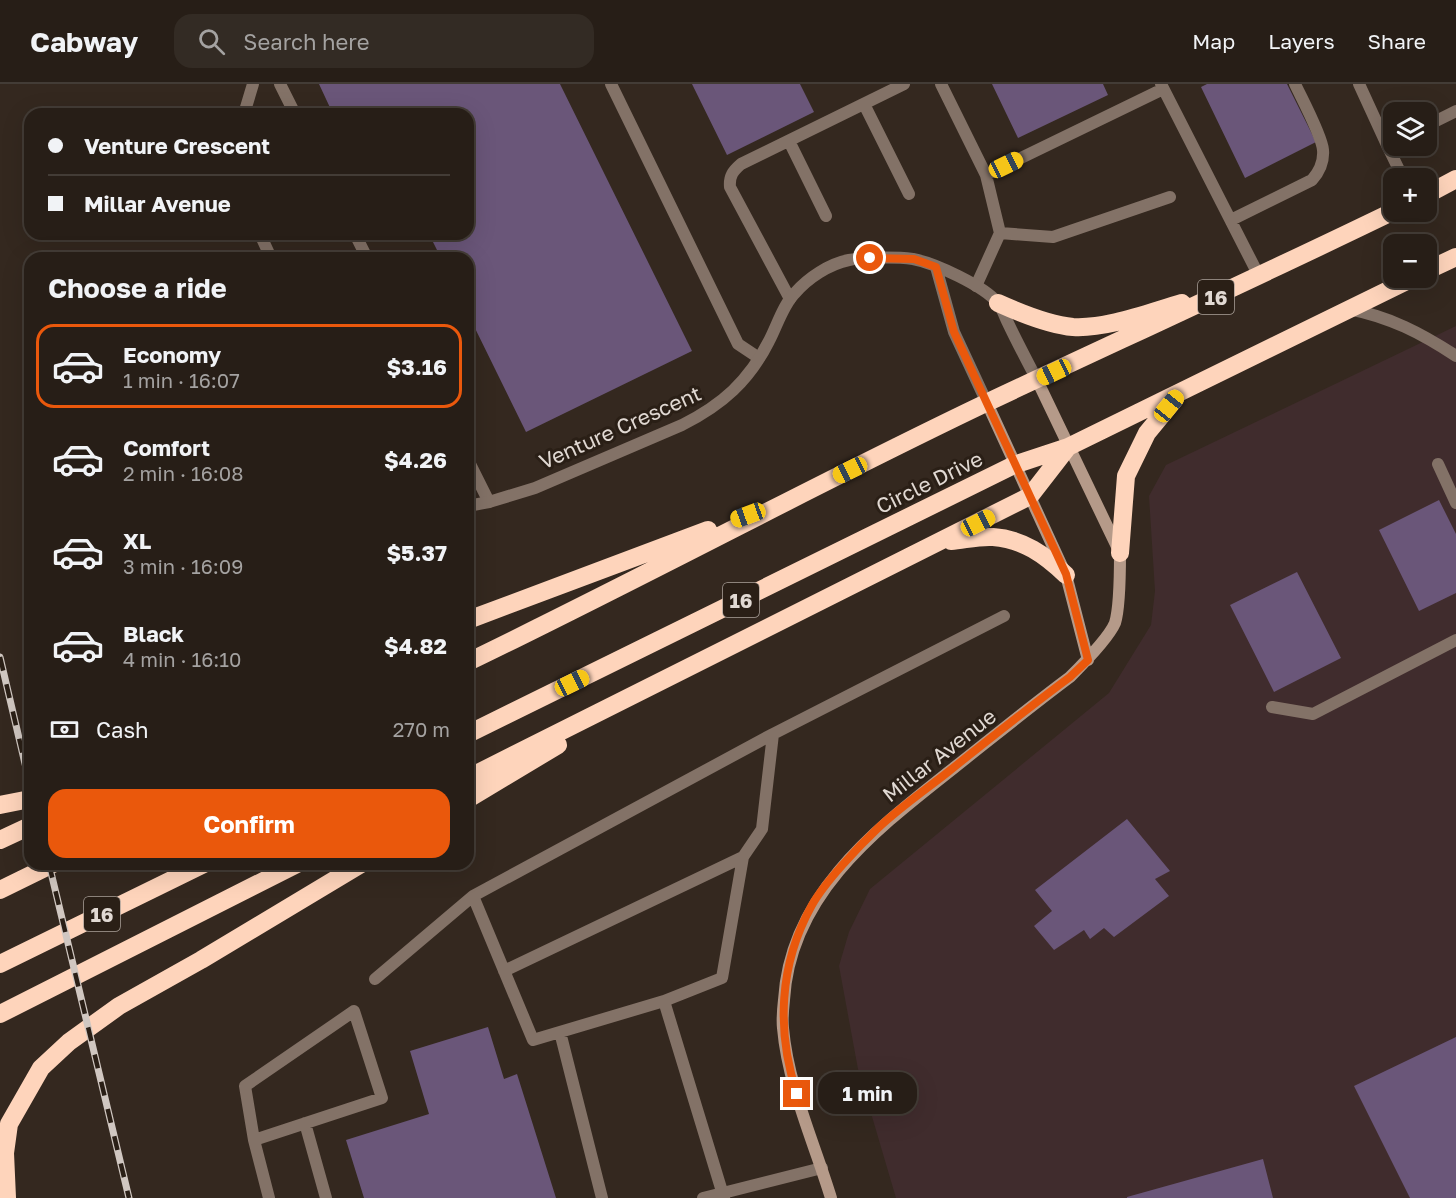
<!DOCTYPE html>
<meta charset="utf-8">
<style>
body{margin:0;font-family:"Golos Text",sans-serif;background:#332b24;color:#f1f3f6;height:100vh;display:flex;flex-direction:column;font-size:22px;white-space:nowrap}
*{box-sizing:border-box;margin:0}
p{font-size:20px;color:#a4a2a1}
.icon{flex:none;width:33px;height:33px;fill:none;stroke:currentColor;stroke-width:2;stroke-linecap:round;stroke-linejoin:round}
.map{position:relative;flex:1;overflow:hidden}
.details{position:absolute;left:24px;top:168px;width:450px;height:618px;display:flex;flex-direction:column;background:#271e17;border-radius:18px;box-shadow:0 6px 24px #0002,0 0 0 2px #433c36}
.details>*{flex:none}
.banner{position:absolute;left:24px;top:24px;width:450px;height:132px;border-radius:18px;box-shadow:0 6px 24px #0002,0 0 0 2px #433c36;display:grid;align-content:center;height:132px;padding:0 24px;background:#271e17}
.tools{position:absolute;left:1383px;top:18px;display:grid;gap:12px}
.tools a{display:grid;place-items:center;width:54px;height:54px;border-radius:12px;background:#271e17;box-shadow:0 6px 24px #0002,0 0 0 2px #433c36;font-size:30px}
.end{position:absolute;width:27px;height:27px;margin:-14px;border:8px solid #ea580c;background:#fff;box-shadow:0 0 0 3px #fff}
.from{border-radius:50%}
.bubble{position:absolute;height:42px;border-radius:18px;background:#271e17;box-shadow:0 6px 24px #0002,0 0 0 2px #433c36;font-size:20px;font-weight:700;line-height:42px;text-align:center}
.car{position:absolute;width:18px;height:36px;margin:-18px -9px;border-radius:8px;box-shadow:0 0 4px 2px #0007;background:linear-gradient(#f5c518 24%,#345 0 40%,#f5c518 0 76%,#345 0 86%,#f5c518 0)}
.banner b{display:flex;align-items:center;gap:21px;height:57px;font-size:22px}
.banner b+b{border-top:2px solid #433c36}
.banner i{width:15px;height:15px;background:#f1f3f6}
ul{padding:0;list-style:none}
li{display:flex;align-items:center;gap:18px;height:84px;margin:0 12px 9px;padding:0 12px;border:3px solid transparent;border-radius:18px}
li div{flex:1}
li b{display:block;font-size:22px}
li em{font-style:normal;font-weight:700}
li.selected{border-color:#ea580c}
li>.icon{width:54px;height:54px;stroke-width:1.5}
h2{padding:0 24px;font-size:27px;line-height:72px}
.pay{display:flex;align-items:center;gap:15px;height:66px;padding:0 24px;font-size:22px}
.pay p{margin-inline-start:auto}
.action{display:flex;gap:12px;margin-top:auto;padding:12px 24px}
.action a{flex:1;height:69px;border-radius:18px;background:#ea580c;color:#fff;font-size:24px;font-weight:700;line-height:69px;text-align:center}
header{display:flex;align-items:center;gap:36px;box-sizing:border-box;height:84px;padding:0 30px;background:#271e17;border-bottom:2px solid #433c36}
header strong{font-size:28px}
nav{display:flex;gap:33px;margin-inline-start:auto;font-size:21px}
.search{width:420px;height:54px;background:#332b24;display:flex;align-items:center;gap:15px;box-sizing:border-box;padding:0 21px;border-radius:18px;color:#a4a2a1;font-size:22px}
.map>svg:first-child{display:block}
</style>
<header>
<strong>Cabway</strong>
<div class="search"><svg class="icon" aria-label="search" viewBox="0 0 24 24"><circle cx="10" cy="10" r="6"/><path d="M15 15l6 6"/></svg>Search here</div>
<nav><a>Map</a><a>Layers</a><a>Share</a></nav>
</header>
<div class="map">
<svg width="1456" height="1114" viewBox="0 0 1456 1114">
<rect width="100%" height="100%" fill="#34281f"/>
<path fill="#402c2d" d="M1456 242V1114H896L858 985 839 882 849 848 870 805 1109 609 1151 541 1155 507 1149 412 1166 381Z"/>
<path fill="#6a5679" d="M319 0H560L692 267 526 348 468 230V174H441L429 150H468V30H333Z
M692 0H800L814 28 727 71Z
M992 0H1103L1108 11 1018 54Z
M1207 0H1287L1316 58 1245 94 1201 3Z
M30 258V283H29L24 261Z
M1439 416 1456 450V509L1419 527 1379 446Z
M1297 488 1341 574 1274 608 1230 521Z
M1127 735 1170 787 1155 795 1169 812 1114 853 1104 844 1090 855 1084 846 1054 866 1034 842 1052 827 1035 806Z
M488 943 504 995 517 990 556 1114H364L346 1056 429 1030 410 967Z
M1456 953V1114H1410L1354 1002Z
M1263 1075 1273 1114H1127V1113Z"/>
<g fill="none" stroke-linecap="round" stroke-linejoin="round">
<path stroke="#837267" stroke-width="12" d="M280 0 295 30
M611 0 738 260 759 274
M941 0 986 91
M1161 0 1259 192
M1359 0 1387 61 1394 58
M864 20 909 110
M1426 42 1456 27
M789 57 826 132
M1387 61 1403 94
M1231 136 1312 96C1320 87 1324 78 1323 66 1322 52 1302 15 1295 0
M1000 149 1053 153 1170 113
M355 150 367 174
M976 202 1000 149 986 91 1163 5
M790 215 730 103C729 92 733 87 741 80L904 0
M1349 225C1390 233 1421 249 1456 272
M468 376 489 418
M1438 380 1456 419
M1272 623 1313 630 1456 556
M743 773 762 745 773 650 1004 532
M473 812 773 650
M504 887 743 773 722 894 664 917
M375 895 473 812 533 956 664 917 724 1114
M560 948 602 1114
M305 1039 326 1114
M254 1056 382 1014 354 927 245 1002 254 1056 269 1114
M703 1114 822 1084"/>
<path stroke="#837267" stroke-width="12" d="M244 30 253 0
M260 150 271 174
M936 183 954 248 987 319
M468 422 489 418 535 404 682 341C722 321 749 297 769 257 777 242 783 221 795 209 808 194 829 180 849 176 864 173 897 173 913 175 935 179 984 202 998 219 1002 224 1005 233 1008 239 1017 258 1027 277 1037 296"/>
<path stroke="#b59a89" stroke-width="12" d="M987 319 1066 491 1088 576
M831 1114C814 1058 788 1002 783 944 782 935 783 925 784 916 790 809 878 744 955 683 993 653 1031 622 1070 593 1081 582 1109 553 1115 539 1120 523 1120 486 1120 469L1037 296"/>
<path stroke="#fed4bb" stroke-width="18" d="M1426 111 1456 95
M1426 187 1456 173
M998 219C1018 228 1050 241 1073 243 1107 245 1150 228 1182 219
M951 457C964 456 979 452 993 453 1023 455 1045 471 1066 491
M1120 469 1126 392 1147 349 1175 315
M468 536 708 446
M468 578C642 494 812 402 986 319 1122 255 1258 193 1394 127
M468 650 1014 381 1068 363 1413 194
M468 694 1030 412 1068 363
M468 715 558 661
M0 721 30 715
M0 756 30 742
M0 806 53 780
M0 880 204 780
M0 930 297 780
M7 1114 5 1069 9 1040 41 984 69 958 119 922 201 876 361 780"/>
<defs>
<path id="rail" d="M0 573 30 701
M49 780 129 1114"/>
</defs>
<use href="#rail" stroke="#d0c7c1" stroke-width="7"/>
<use href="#rail" stroke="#2a1f16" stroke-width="4.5" stroke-dasharray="14" stroke-linecap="butt"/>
</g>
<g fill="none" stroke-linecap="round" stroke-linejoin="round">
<path stroke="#ea580c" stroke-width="8" d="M797 1010C776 947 779 880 812 821 825 798 858 763 877 745 899 724 924 707 948 688 988 656 1028 624 1070 593L1088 576 1066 490 954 248 936 183 914 175 870 174"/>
</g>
<g text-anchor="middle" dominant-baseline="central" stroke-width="6" stroke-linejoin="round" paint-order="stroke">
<g fill="#2a1f16" stroke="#aaa19a" stroke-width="1.5">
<rect x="1198" y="196" width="36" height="34" rx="4.5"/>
<rect x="723" y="499" width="36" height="34" rx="4.5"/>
<rect x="84" y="813" width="36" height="34" rx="4.5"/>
</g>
<g font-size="20" font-weight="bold" fill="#e1d9d3">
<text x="1216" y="213">16</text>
<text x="741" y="516">16</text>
<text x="102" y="830">16</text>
</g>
<g font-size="21" fill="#e1d9d3" stroke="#2a1f16">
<text transform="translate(620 343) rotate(-24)">Venture Crescent</text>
<text transform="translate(929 398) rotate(-26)">Circle Drive</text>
<text transform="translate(939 671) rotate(-38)">Millar Avenue</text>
</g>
</g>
</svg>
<div class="tools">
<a><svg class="icon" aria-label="layers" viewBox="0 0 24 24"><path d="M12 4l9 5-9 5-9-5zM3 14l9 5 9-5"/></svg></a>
<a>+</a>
<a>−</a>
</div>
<i class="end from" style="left:870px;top:174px"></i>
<i class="end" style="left:797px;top:1010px"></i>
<div class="bubble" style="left:818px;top:988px;width:99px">1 min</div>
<i class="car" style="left:1006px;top:81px;rotate:64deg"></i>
<i class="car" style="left:1054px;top:288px;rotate:245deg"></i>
<i class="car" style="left:1169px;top:322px;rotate:39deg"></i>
<i class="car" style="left:850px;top:386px;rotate:244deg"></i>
<i class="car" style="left:748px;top:431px;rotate:250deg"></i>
<i class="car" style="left:978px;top:439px;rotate:63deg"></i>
<i class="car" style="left:572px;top:599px;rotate:64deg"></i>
<div class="banner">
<b><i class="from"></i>Venture Crescent</b>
<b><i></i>Millar Avenue</b>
</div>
<section class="details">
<h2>Choose a ride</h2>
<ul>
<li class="selected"><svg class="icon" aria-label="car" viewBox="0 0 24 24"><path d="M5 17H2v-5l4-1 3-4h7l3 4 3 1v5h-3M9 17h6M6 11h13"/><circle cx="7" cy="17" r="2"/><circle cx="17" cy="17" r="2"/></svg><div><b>Economy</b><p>1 min · 16:07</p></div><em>$3.16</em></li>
<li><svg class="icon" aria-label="car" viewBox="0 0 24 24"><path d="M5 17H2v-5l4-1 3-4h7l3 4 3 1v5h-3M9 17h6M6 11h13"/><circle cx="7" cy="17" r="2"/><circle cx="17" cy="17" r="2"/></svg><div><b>Comfort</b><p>2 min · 16:08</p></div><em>$4.26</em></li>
<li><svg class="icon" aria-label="car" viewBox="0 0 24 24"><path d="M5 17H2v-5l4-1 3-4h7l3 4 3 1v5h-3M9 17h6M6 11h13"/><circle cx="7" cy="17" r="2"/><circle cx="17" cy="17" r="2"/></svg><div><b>XL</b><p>3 min · 16:09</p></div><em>$5.37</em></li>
<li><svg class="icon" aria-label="car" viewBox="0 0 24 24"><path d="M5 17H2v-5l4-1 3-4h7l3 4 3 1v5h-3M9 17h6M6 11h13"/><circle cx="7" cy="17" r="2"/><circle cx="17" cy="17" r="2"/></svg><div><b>Black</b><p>4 min · 16:10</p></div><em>$4.82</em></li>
</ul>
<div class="pay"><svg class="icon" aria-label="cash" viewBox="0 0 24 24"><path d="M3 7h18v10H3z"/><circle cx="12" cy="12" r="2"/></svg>Cash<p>270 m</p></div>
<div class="action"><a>Confirm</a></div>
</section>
</div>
